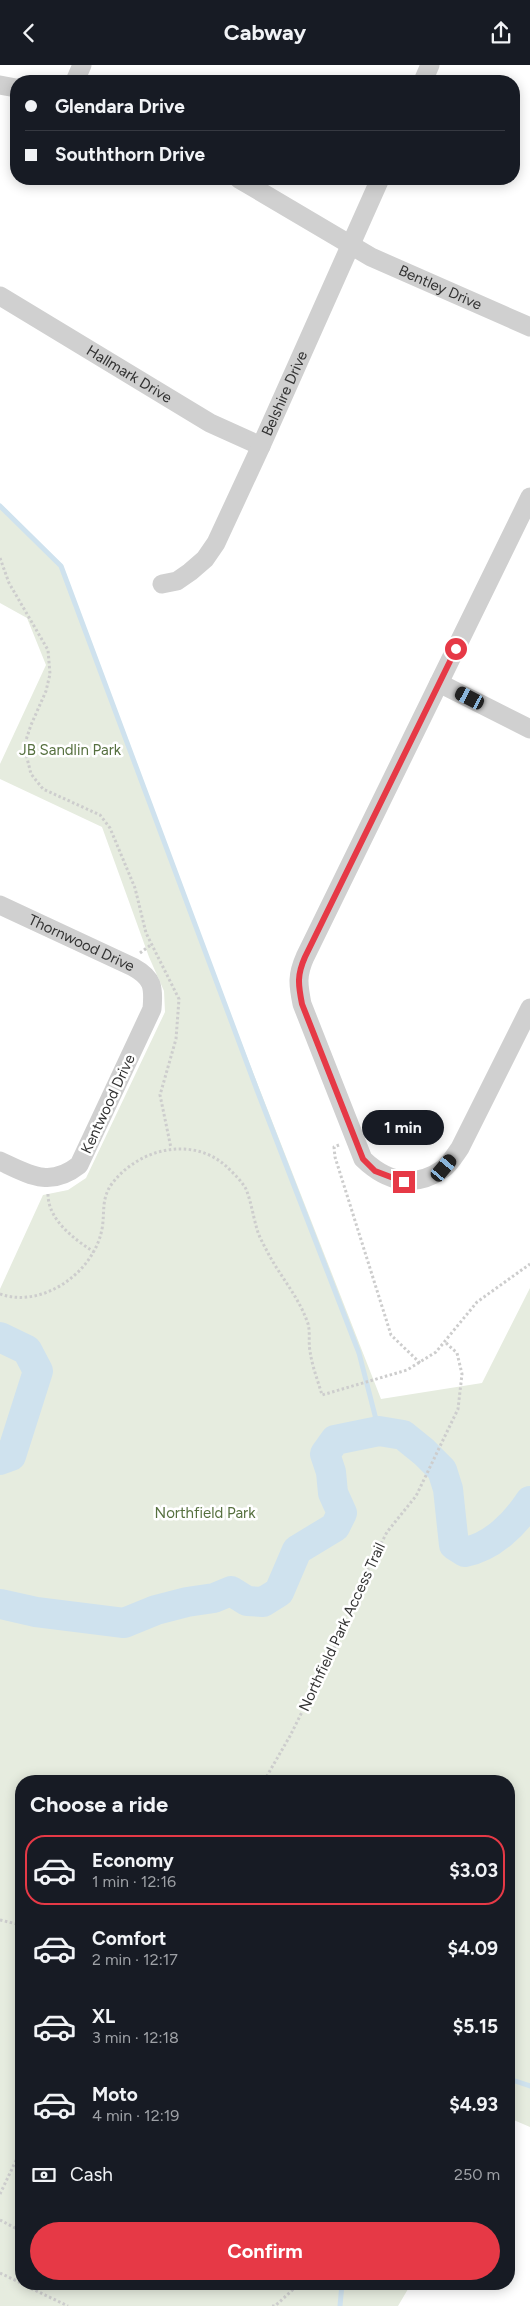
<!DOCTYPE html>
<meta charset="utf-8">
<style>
body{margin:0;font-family:Figtree,sans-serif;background:#242831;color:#f1f3f6;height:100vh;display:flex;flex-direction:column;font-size:19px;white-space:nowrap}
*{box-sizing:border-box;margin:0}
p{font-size:16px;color:#9ea1a6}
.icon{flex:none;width:28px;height:28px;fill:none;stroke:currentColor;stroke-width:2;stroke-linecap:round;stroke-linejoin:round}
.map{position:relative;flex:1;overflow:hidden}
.details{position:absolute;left:15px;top:1710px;width:500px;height:515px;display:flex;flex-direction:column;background:#171b24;border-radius:20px;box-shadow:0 2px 12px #0003}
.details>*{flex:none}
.guide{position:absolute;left:10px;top:10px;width:510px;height:110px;border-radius:20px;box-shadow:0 2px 12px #0003;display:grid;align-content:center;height:110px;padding:0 15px;background:#171b24}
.end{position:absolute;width:22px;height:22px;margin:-11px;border:6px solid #e63946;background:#fff;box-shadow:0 0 0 2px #fff}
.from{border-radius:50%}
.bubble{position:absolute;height:35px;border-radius:18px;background:#171b24;box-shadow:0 2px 12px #0003;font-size:16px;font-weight:700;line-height:35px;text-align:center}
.car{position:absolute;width:15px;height:30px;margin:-15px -8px;border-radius:6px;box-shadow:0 0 4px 1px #0007;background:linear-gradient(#222 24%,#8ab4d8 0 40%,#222 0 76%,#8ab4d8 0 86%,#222 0)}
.guide b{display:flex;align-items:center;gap:18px;height:48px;font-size:19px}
.guide b+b{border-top:1px solid #363941}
.guide i{width:12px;height:12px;background:#f1f3f6}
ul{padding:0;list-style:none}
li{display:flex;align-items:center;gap:15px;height:70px;margin:0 10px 8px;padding:0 5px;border:2px solid transparent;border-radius:20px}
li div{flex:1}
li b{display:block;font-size:19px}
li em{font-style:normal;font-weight:700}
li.selected{border-color:#e63946}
li>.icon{width:45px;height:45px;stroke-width:1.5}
h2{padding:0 15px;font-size:22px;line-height:60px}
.pay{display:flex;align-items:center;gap:12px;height:55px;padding:0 15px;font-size:19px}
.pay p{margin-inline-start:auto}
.action{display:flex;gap:10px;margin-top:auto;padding:10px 15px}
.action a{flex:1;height:58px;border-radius:30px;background:#e63946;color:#fff;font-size:20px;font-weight:700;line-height:58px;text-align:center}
header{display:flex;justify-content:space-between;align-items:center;height:65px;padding:0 15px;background:#171b24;font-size:22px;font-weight:700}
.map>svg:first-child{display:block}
</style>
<header><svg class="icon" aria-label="back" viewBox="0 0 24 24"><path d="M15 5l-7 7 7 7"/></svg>Cabway<svg class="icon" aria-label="share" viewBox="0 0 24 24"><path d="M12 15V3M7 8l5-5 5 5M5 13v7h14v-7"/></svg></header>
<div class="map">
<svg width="530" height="2241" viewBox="0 0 530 2241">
<rect width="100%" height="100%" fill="#fff"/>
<path fill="#e6ecdf" d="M0 441 61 501 198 867 381 1334 482 1318 530 1223V2062L509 2053V1716H21V2219H411L398 2241H0V1224L43 1130 68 1125 86 1113 165 947 164 926 149 892 102 762 0 714V699L46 600 27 553 0 538Z"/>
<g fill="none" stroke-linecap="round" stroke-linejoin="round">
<path stroke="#cfe2ee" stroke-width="5" d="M0 441 61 501 257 1025 359 1288 379 1366
M509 2014 530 2021
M340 2241 342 2219"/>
<path stroke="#cfe2ee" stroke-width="30" d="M0 1272 27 1285 38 1306 11 1391 0 1395
M0 1539 36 1547 124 1558 156 1545 187 1537 214 1533 231 1526 247 1536 263 1537 279 1527 297 1485 335 1462 342 1448 333 1428 331 1407 325 1389 335 1375 379 1366 403 1370 424 1387 442 1405 448 1424 454 1480 465 1487C492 1482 515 1459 530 1436"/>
<path stroke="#cdcdcd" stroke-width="3" stroke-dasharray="2.5 2.5" stroke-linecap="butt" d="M0 493 9 518 48 585 50 609 46 626 31 660 24 681 31 709 43 724 100 750 110 763 135 823 146 868 179 934 176 974 160 1030 171 1083
M140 888 152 879
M339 1080 334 1082 335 1092 391 1270 420 1298
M48 1129C48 1155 74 1174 94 1187
M0 1229C43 1244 94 1207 102 1164 105 1148 101 1135 111 1120 137 1084 191 1070 226 1101 233 1108 241 1115 246 1124 251 1136 253 1151 257 1164 259 1172 264 1180 268 1188 280 1211 298 1231 307 1256 311 1265 308 1276 310 1286 312 1301 318 1316 322 1330L407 1305 436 1287 477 1237 530 1199
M264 1716 290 1671 337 1577 363 1514 387 1467 416 1431 458 1344 462 1309 457 1288 445 1277
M0 1855 21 1860
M0 2129 21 2085
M0 2155 21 2166
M0 2208 21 2218
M22 2219 68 2241
M272 2241H275L299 2219"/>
<g stroke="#d0d0d0" stroke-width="19">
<path d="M75 16 82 0"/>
<path d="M423 16 430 0"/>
<path d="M0 20 16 23"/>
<path id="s1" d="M239 114 371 192 530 262"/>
<path id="s2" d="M0 231 210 358 261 381"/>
<path d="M530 432 305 892C297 910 298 919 302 939L363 1094C387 1117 414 1124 443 1104 450 1099 455 1090 460 1083L530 943"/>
<path id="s3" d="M162 519 177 516 190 507 205 494 216 478 261 381 380 114"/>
<path d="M439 618 530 664"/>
<path id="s4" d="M0 840 133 902C153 913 154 922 152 944L79 1100C50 1123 30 1110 0 1096"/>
</g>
</g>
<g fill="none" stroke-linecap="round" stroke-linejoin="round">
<path stroke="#e63946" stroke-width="6" d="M404 1117 375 1106 363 1094 302 939C298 919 297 910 305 892L456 584"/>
</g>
<g text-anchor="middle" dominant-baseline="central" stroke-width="5" stroke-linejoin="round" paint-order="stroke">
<g font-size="15" fill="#333" stroke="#fff">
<text stroke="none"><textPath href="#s1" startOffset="229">Bentley Drive</textPath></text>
<text stroke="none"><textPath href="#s2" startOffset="151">Hallmark Drive</textPath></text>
<text stroke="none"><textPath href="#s3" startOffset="235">Belshire Drive</textPath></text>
<text stroke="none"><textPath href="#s4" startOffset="90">Thornwood Drive</textPath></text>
<text transform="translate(108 1039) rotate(-65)">Kentwood Drive</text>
<text transform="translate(342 1562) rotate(-65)">Northfield Park Access Trail</text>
</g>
<g font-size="15" fill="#56703f" stroke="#fff">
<text x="70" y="685">JB Sandlin Park</text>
<text x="205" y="1448">Northfield Park</text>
</g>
</g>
</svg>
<i class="end from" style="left:456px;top:584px"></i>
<i class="end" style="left:404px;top:1117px"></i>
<div class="bubble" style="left:362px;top:1045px;width:82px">1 min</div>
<i class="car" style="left:470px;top:633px;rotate:297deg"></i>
<i class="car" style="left:444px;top:1103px;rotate:40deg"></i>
<div class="guide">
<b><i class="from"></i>Glendara Drive</b>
<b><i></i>Souththorn Drive</b>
</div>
<section class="details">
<h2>Choose a ride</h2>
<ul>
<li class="selected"><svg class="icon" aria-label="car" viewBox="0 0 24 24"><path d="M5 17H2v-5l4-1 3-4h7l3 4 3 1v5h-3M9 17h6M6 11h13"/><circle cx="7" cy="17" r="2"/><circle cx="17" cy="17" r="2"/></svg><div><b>Economy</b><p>1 min · 12:16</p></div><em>$3.03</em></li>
<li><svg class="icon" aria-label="car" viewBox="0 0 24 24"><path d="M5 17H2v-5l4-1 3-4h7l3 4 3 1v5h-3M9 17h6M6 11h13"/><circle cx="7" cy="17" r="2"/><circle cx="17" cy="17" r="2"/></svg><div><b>Comfort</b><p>2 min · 12:17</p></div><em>$4.09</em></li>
<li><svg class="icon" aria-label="car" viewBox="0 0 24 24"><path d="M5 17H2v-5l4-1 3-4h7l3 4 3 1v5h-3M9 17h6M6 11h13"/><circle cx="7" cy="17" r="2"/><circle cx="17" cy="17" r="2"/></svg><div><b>XL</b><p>3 min · 12:18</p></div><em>$5.15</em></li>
<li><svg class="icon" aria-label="car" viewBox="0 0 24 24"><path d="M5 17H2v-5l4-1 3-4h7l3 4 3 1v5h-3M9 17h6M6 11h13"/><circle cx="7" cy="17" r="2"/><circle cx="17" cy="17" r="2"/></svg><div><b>Moto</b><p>4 min · 12:19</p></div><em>$4.93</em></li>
</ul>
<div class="pay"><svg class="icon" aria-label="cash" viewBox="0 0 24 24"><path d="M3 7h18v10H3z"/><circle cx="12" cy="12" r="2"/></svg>Cash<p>250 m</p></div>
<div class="action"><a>Confirm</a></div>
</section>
</div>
